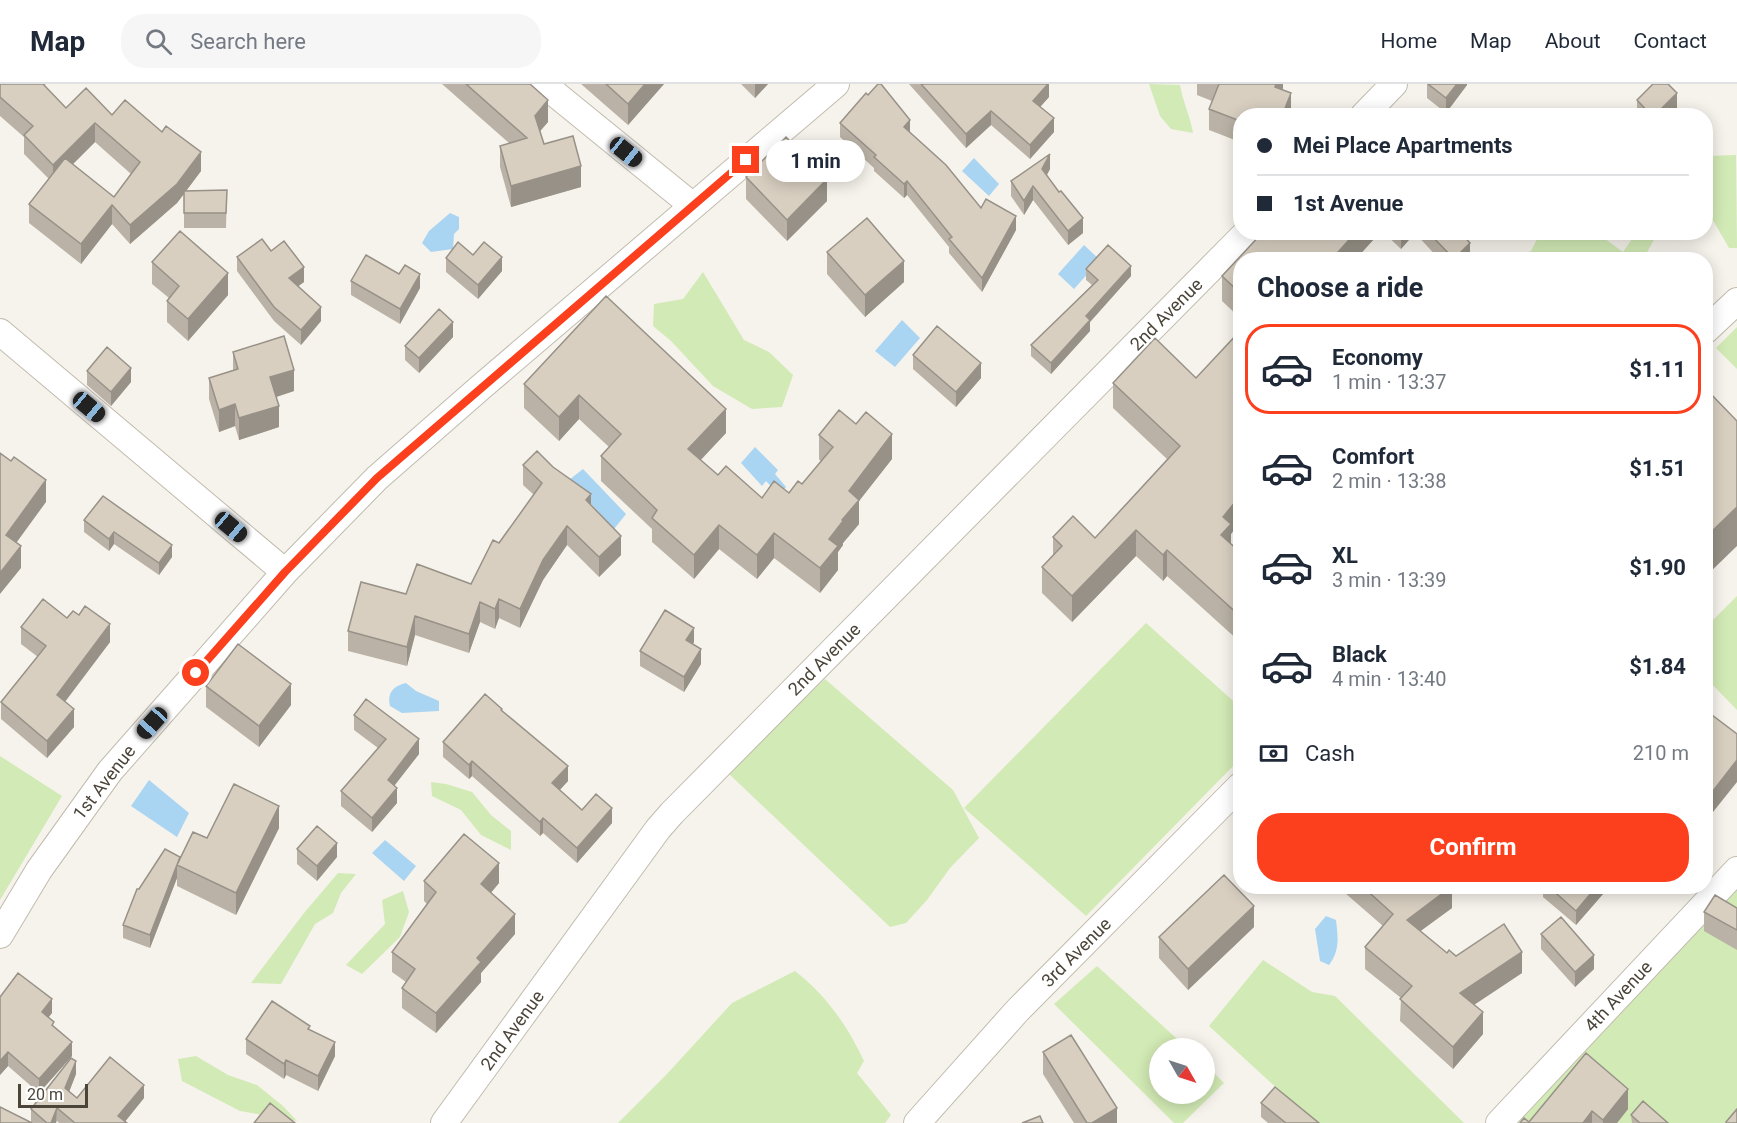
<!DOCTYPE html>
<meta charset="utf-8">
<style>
body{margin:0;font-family:Roboto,sans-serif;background:#f6f6f7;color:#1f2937;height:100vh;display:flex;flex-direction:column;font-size:22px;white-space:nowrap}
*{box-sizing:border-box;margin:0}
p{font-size:20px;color:#747a83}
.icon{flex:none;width:33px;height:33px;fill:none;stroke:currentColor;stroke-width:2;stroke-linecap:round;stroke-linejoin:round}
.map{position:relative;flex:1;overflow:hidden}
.side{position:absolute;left:1233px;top:168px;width:480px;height:642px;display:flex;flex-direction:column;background:#fff;border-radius:24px;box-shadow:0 3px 15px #0003}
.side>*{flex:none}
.guide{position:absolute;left:1233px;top:24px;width:480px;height:132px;border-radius:24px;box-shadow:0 3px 15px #0003;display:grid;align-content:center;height:132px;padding:0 24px;background:#fff}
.needle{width:39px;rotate:129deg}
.controls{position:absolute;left:1149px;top:954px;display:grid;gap:12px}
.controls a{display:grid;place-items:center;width:66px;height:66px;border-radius:50%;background:#fff;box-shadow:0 3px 15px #0003;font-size:30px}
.scale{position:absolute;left:18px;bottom:15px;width:70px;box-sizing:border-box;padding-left:6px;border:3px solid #4b4439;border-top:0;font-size:16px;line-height:21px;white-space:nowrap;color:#4b4439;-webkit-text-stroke:4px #fff;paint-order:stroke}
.end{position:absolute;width:27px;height:27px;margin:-14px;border:8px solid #fc3f1d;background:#fff;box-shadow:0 0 0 3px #fff}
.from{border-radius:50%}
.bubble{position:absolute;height:42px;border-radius:21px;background:#fff;box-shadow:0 3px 15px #0003;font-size:20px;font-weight:700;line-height:42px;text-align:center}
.car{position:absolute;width:18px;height:36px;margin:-18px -9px;border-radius:8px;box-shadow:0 0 4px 2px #0007;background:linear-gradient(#222 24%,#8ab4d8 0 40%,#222 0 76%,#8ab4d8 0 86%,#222 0)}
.guide b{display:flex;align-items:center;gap:21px;height:57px;font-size:22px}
.guide b+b{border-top:2px solid #e0e1e3}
.guide i{width:15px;height:15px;background:#1f2937}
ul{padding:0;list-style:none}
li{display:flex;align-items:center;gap:18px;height:90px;margin:0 12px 9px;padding:0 12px;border:3px solid transparent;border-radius:24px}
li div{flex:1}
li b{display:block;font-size:22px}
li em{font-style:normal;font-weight:700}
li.selected{border-color:#fc3f1d}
li>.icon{width:54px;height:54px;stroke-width:1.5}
h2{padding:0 24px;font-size:27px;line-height:72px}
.pay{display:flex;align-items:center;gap:15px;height:66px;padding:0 24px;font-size:22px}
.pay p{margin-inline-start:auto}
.action{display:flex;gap:12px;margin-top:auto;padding:12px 24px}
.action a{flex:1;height:69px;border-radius:24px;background:#fc3f1d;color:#fff;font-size:24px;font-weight:700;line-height:69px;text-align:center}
header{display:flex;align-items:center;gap:36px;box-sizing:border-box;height:84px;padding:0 30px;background:#fff;border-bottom:2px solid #e0e1e3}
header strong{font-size:28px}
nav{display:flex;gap:33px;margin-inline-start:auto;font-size:21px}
.search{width:420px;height:54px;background:#f6f6f7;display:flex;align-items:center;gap:15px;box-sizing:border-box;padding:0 21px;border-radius:24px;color:#747a83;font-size:22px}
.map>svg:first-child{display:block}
</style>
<header>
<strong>Map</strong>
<div class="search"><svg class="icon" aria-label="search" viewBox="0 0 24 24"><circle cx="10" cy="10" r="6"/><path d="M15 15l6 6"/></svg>Search here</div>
<nav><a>Home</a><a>Map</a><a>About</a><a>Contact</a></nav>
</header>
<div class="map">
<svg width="1737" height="1039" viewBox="0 0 1737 1039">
<rect width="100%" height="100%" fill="#f6f3ec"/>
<path fill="#d2eab5" d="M1149 0 1180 1C1183 18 1190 32 1193 49L1171 45 1160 32Z
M1736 71 1737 164H1729L1714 138 1706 130V72Z
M1540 149H1597L1623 168 1636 149H1658L1643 175H1512L1531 167Z
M703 188 744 256 769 268 793 291 782 323 752 325 713 302 671 257 653 242 654 220 683 215Z
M1737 243V285L1716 264Z
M1737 512V626L1706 594V543Z
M1146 539 1240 623V675L1086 832 964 724Z
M825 595 953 706 979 754 950 784 927 816 906 839 890 843 727 688Z
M0 672 62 712 0 816Z
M431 698 446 700 472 708 491 731 511 747V766L481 751 461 726 432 712Z
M338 789 356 790 341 809 333 829 315 840 281 900 251 899 304 829Z
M1737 806V1039H1517Z
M403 807 409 828 400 853 362 890 346 881 385 840 382 816Z
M1263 876 1312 908 1335 912 1464 1039H1315L1209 942Z
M1097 882 1187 964H1160V1010H1204L1205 980 1224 999 1183 1039H1174L1054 920Z
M795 887C826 911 847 941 864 977L857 989 891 1031 885 1039H618L667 990 732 919Z
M196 972 228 991 257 1001 283 1022 297 1037 240 1027 182 997 178 975Z"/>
<path fill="#a9d4f2" d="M974 74 999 100 989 112 962 87Z
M450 129 459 133V145L454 150 453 165 431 168 422 159 429 147Z
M1084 161 1100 176 1074 205 1058 190Z
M902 236 920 254 895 283 875 267Z
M755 363 778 386 775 390 786 403 779 411 766 397 762 402 741 379Z
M583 385 626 430 614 445 569 396Z
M406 599 416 607 439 617V627L402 629 390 622C387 609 393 602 406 599Z
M149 696 189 729 177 753 131 722Z
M385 756 416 782 404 797 372 769Z
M1326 832 1336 836C1338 854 1340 866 1329 881L1320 877 1315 845Z"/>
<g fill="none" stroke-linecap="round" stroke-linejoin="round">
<defs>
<path id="minor" d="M543 0 693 122
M1363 32 1394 0
M1706 246 1737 217
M0 248 285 488
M0 851 39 786 110 687 285 488 377 394 481 303 836 0
M444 1039 658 745 672 729 1247 148
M917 1039 1017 927 1240 702
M1499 1039 1737 786"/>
</defs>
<use href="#minor" stroke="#c2bbae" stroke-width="28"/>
<use href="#minor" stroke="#fff" stroke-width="26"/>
</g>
<path fill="#bab2a6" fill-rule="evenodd" d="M0 0H46L44 2 66 24 112 31 201 87 186 107 227 106 226 144H184V110L177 119 130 160 112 140 81 180 29 139V120L49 95 24 70V53L0 32ZM95 58 131 90 114 113 73 80Z
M442 0H530L548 38 540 47 544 60 581 103 511 123 500 83V62L509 59Z
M581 0H664L628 41Z
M741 0H768L755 14Z
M909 0H1049V13L1040 23 1054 48 1030 75 991 41 966 64Z
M1197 0H1283L1282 6 1291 9V32H1240V58L1209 46V25L1212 17 1197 11Z
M1427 0H1467V1L1446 29 1427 14Z
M1637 16 1677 24 1669 32H1631L1637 30Z
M840 39 910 49 981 124 1016 146 982 208 949 169V163L907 111 904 114 874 87V84L840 53Z
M1050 85 1047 91 1083 149 1068 161 1033 116 1024 131 1011 112V97Z
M746 93 827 117 787 157 746 115Z
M1263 148H1374V155L1355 176H1240V234L1222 217V192Z
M1383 148H1460L1470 173 1468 176H1440L1415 149 1401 165Z
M271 167 304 198 298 202 321 237 301 261 274 237 237 187V173Z
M827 168 904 198 865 233 827 190Z
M473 171 502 187 478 215 446 188V174Z
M152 178 228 211 188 257 167 238V217L169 214 152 200Z
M1086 185 1131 192 1090 238V247L1051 290 1031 272V261L1092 201 1086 196Z
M399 190 420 204 400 240 351 211V197Z
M606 212 726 349 701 376 718 391 762 414 789 409 802 400 821 378 819 375V351L892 375 859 417V440L843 459V461L838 468V486L820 509 774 474 757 495 719 465 694 495 652 458V445L601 397V372L609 363 579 335 559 357 524 324V300Z
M1240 247V438L1231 450V460L1240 468V558L1167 492 1163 497 1136 472 1072 538 1042 509V483L1053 471V453L1095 454 1167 375 1113 324V299L1196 294Z
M453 253 419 289 405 276V262Z
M233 268 294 307 276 313 279 343 239 356 235 342 219 348 209 315V294L233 286Z
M913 271 981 294 956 323 913 285Z
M87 287 131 298 111 322 87 301Z
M523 381 591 421 621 471 599 493 567 461 543 496 520 544 499 534 495 545 480 538 469 569 415 551 407 582 348 567V547L406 510 471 500 499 459 534 411 523 401Z
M103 412 172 473 159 491 114 460 109 467 84 448V436Z
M67 534 110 558 65 618 74 643 47 674 1 635V618L38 573 21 560V543Z
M694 558 693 560 701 580 684 608 640 582V567Z
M206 602 291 621 259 663 206 623Z
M502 627 568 697 560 706 582 726 612 739 577 779 543 749 540 752 472 692 469 695 443 673V658Z
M354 631 419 670 394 701 397 719 372 748 341 722V707L378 664 354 646Z
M1706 631 1737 650 1713 728 1706 722Z
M279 744 236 831 177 802V794L150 864 123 854V841L139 805 207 754Z
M297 765 337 773 317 797 297 780Z
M424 797 499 799 491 809 515 850 481 889V898L436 949 402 924V904L406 898 392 888V868L427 820 424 817Z
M1345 802H1452V824L1420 847 1447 869 1522 889 1474 921 1483 950 1453 985 1400 937 1401 914 1365 885V863L1383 842 1345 809Z
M1543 802H1610L1576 841 1543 813Z
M1737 824V866L1704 847V828Z
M1254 843 1188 906 1159 874V853Z
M1541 850 1594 885 1575 903 1541 865Z
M0 913 52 929 48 933 72 972 39 1009 8 982 0 991Z
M310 946 335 972 318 1007 286 991 284 995 246 970V955Z
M1043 968 1117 1039H1074L1043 990Z
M1586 969 1628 1025 1617 1039H1520L1529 1038Z
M76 990 69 1008 77 1014H144L125 1037 127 1039H59L57 1037 56 1039H0L31 1038V1025Z
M1261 1019 1319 1039H1268L1261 1033Z
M1631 1031 1668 1039H1632Z"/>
<path fill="#979187" d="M645 0H664L628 41V20Z
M755 0H768L755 14Z
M1048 0H1049V13L1033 31V17Z
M1276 0H1283V4L1275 24V3Z
M1457 0H1467V1L1446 29V14Z
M1291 9V32H1282Z
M1677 9V24L1669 32H1654Z
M548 16V38L535 53V32Z
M991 27V41L966 64V50Z
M1054 34V48L1030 75V61Z
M910 36V50L904 43Z
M95 39V58L53 100V81Z
M201 68V87L177 119 130 160V141Z
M1050 70V85L1042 99V85Z
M581 82V103L511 123V102Z
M827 95V117L787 157V136Z
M907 97V111L904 114V100Z
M1033 102V116L1024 131V117Z
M112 121V140L81 180V160Z
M1016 132V146L982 208V194Z
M1083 134V149L1068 161V147Z
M1356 148H1374V155L1355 176H1331Z
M1403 148 1415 149 1401 165V151Z
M1470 159V173L1468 176 1454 175Z
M502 173V187L478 215V201Z
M904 177V198L865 233V211Z
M1131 182V192L1090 238V247L1051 290V279L1086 232Z
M304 183V198L289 209V194Z
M228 189V211L188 257V235Z
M420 190V204L400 240V225Z
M321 223V237L301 261V246Z
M453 238V253L419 289V274Z
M981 279V294L956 323V308Z
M131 284V298L111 322V308Z
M294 286V307L270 315V293Z
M579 311V335L559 357V333Z
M235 320V342L219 348V326Z
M279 322V343L239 356V334Z
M726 325V349L688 389V365Z
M892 350V375L859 417V440L843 459V461L838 468V486L820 509V484L829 455 849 407Z
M46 396V418L6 473V451Z
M591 410V429L586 416Z
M1240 412V438L1231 450V466L1221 451 1223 433Z
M1737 423V462L1706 492V453Z
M719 441V465L694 495V471Z
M567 442V461L543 496 520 544V525L543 476Z
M1136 446V472L1072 538V512Z
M114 448V460L109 467V455Z
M774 449V474L757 495V471Z
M621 452V471L599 493V473Z
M172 461V473L159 491V479Z
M21 462V484L0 510V489Z
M1167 466V492L1163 497V471Z
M499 515V534L495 545V525Z
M480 518V538L469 569V550Z
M415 532V551L407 582V563Z
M110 540V558L57 628V611Z
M694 544V558L686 571V556Z
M701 565V580L684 608V593Z
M291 600V621L259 663V642Z
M74 625V643L47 674V657Z
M419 655V670L388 710V696Z
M1737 676V698L1713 728V707Z
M472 677V692L469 695V681Z
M568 682V697L552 714V699Z
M397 704V719L372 748V734Z
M279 722V744L236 831V809Z
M612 724V739L577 779V764Z
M543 734V749L540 752V738Z
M337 759V773L317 797V782Z
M499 779V799L481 820V800Z
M177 781V794L150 864V851Z
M1452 802V824L1407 857V836Z
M1597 802H1610L1576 841V827Z
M1254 822V843L1188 906V885Z
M515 830V850L481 889V898L436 949V929L477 874Z
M1522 868V889L1460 930V909Z
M1594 871V885L1575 903V888Z
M52 915V929L42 942V928Z
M1483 928V950L1453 985V963Z
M72 958V972L39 1009V995Z
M335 958V972L318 1007V992Z
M8 968V982L0 991V977Z
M286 976V991L284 995V980Z
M76 977V990L65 1018V1004Z
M144 1001V1014L124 1039 118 1032Z
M1628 1005V1025L1617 1039H1603V1036Z
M57 1024 56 1039H51Z
M1117 1024V1039H1092Z
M1592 1027V1039H1583Z"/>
<path fill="#d8cfc1" stroke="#979187" stroke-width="1.5" d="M0 0H43L66 24 86 4 112 31 125 16 162 48 166 42 201 68 177 100 130 141 112 121 81 160 29 120 65 74 114 113 140 78 95 39 53 81 24 51 33 42 0 13Z
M466 0H530L548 16 535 32 544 60 573 52 581 82 511 102 500 62 527 54Z
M606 0H645L628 20Z
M878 0H881L910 36 904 43 946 81 981 124 986 115 1016 132 982 194 949 155 952 153 907 97 904 100 874 73 876 71 840 39 866 9 868 11Z
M921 0H1048L1033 17 1054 34 1030 61 991 27 966 50Z
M1219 0H1276L1275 3 1291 9 1282 32H1276L1259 25 1256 32H1240V37L1209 25Z
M1428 0H1457L1446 14Z
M1653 0H1668L1677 9 1654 32H1652L1637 16Z
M1634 28 1638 32H1631Z
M786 53 827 95 787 136 746 93Z
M1050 70 1042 85 1059 108 1061 107 1083 134 1068 147 1033 102 1024 117 1011 97Z
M227 106 226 129H184V107Z
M867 134 904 177 865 211 827 168Z
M180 147 228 189 188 235 167 217 179 202 152 178Z
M1263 148H1356L1331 176H1240V209L1222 192Z
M1428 148H1460L1470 159 1454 175Z
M262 155 271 167 284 157 304 183 289 194 321 223 301 246 274 223 237 173Z
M458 158 473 171 484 158 502 173 478 201 446 174Z
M1108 161 1131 182 1086 232 1090 236 1051 279 1031 261 1098 196 1086 185Z
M366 171 399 190 405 181 420 190 400 225 351 197Z
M606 212 726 325 688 365 718 391 726 382 762 414 774 397 789 409 798 397 802 400 833 363 819 351 839 326 856 340 866 328 892 350 849 407 859 416 842 436 843 437 829 455 838 462 820 484 774 449 757 471 719 441 694 471 652 434 657 426 601 372 621 350 579 311 559 333 524 300Z
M439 225 453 238 419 274 405 262Z
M937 242 981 279 956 308 913 271Z
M1240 247V337L1239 336 1237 339 1240 342V412L1223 433 1231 440 1221 451 1240 468V532L1167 466 1163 471 1136 446 1072 512 1042 483 1062 462 1053 453 1073 432 1095 454 1180 362 1113 299 1155 254 1196 294Z
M284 252 294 286 270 293 279 322 239 334 235 320 219 326 209 294 238 285 233 268Z
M107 263 131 284 111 308 87 287Z
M1706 305 1737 337V423L1706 453Z
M537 367 553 383 591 410 586 416 621 452 599 473 567 442 543 476 520 525 499 515 495 525 480 518 469 550 415 532 407 563 348 547 361 498 406 510 417 480 471 500 493 456 499 459 542 399 523 381Z
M0 369 11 377 14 373 46 396 6 451 21 462 0 489Z
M103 412 172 461 159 479 114 448 109 455 84 436Z
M43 515 67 534 73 527 79 531 85 522 110 540 57 611 74 625 47 657 1 618 46 562 21 543Z
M665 526 694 544 686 556 701 565 684 593 640 567Z
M238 560 291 600 259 642 206 602Z
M485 610 502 625 501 626 568 682 552 699 582 726 596 710 612 724 577 764 543 734 540 738 472 677 469 681 443 658Z
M366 615 419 655 388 696 397 704 372 734 341 707 386 655 354 631Z
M1708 628 1737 650V676L1713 707 1706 701V631Z
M234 700 279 722 236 809 177 781 193 748 207 754Z
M317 742 337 759 317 782 297 765Z
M464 750 499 779 481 800 515 830 477 874 481 878 436 929 402 904 415 885 392 868 436 808 424 797Z
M165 765 180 773 150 851 123 841 137 805H139Z
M1224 791 1254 822 1188 885 1159 853Z
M1362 802H1452L1407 836 1447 869 1449 866 1456 872 1504 840 1522 868 1460 909 1483 928 1453 963 1400 915 1412 902 1365 863 1393 830Z
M1548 802H1597L1576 827Z
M1715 811 1737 824V846L1704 828Z
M1561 833 1594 871 1575 888 1541 850Z
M18 889 52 915 42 928 54 938 52 941 72 958 39 995 8 968 0 977V913Z
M272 917 310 942 308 945 335 958 318 992 286 976 284 980 246 955Z
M1071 951 1117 1024 1092 1039H1087L1043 968Z
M1586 969 1628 1005 1603 1036 1592 1027 1583 1039H1520L1524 1034 1529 1038Z
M110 973 144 1001 118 1032 127 1039H75L57 1024 51 1039H47L31 1025 71 974 76 977 65 1004 77 1014Z
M1275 1003 1319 1039H1286L1261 1019Z
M1643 1017 1668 1039H1640L1631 1031Z
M270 1019 295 1039H254Z
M0 1023 32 1039H0Z
M1737 1025V1039H1727L1726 1038Z
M1040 1032 1043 1039H1022Z"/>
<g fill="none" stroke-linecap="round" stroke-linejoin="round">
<path stroke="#fc3f1d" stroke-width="8" d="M196 589 285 488 377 394 746 76"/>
</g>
<g text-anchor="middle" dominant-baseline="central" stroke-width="5" stroke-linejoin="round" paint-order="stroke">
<g font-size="18" fill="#4b4439" stroke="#fff">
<text transform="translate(1166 230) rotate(-45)">2nd Avenue</text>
<text transform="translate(824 575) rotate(-45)">2nd Avenue</text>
<text transform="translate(104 698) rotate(-52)">1st Avenue</text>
<text transform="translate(1076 868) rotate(-45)">3rd Avenue</text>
<text transform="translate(1618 912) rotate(-47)">4th Avenue</text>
<text transform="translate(512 946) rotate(-54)">2nd Avenue</text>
</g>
</g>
</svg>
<div class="controls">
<a><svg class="needle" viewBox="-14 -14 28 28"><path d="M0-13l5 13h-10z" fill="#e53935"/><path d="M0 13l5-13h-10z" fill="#747a83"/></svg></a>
</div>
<div class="scale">20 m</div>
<i class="end from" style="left:196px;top:589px"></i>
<i class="end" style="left:746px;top:76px"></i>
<div class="bubble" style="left:766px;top:56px;width:99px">1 min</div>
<i class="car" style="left:626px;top:68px;rotate:129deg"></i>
<i class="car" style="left:89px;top:323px;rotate:130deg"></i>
<i class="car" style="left:231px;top:443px;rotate:130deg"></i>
<i class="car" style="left:152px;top:639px;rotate:222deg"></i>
<div class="guide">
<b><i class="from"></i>Mei Place Apartments</b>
<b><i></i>1st Avenue</b>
</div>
<section class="side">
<h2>Choose a ride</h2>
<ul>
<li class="selected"><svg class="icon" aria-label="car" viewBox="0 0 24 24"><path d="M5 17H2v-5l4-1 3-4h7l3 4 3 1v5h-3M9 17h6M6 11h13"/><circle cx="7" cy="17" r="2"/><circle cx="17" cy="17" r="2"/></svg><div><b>Economy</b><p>1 min · 13:37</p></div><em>$1.11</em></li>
<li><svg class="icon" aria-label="car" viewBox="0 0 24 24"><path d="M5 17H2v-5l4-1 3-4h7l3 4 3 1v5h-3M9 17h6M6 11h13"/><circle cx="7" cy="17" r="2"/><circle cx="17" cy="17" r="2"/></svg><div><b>Comfort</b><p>2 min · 13:38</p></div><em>$1.51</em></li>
<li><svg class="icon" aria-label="car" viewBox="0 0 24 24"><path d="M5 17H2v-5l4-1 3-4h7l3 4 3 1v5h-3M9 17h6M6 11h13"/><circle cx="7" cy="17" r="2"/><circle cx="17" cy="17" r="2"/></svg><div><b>XL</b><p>3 min · 13:39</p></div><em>$1.90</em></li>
<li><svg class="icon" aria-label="car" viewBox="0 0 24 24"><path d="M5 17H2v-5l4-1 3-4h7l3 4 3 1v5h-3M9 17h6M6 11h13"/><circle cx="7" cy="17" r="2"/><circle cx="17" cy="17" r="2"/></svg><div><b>Black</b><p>4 min · 13:40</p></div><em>$1.84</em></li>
</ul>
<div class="pay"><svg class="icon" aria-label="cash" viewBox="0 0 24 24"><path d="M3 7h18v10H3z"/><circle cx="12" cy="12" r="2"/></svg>Cash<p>210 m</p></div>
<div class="action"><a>Confirm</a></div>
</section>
</div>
